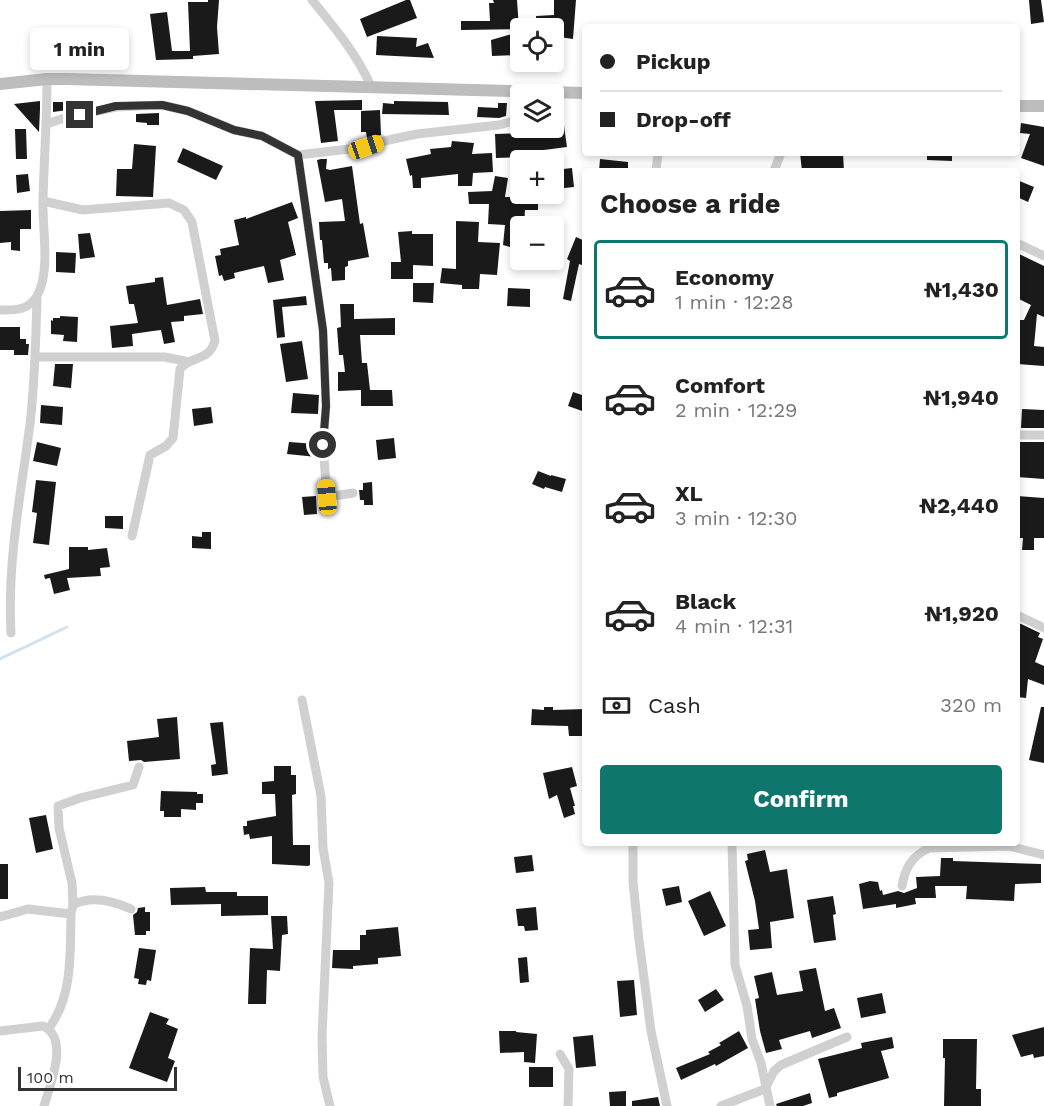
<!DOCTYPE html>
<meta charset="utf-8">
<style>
body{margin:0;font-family:"Work Sans",sans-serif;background:#f6f6f6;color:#222;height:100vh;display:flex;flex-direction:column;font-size:22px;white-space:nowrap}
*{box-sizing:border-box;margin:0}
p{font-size:20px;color:#767676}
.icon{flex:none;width:33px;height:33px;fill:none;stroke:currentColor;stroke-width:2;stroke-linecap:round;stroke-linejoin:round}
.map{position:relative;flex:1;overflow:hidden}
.details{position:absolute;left:582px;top:168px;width:438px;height:678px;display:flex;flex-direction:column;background:#fff;border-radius:6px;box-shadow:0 3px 9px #0003}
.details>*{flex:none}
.guide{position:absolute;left:582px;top:24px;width:438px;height:132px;border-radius:6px;box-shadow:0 3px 9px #0003;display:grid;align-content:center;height:132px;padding:0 18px;background:#fff}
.buttons{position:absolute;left:510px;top:18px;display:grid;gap:12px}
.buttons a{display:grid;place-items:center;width:54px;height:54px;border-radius:6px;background:#fff;box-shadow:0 3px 9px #0003;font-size:30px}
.scale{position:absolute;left:18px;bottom:15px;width:159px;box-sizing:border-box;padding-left:6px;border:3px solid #333;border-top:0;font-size:16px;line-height:21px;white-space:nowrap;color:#333;-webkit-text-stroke:4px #fff;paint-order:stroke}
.end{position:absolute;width:27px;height:27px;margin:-14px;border:8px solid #333;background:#fff;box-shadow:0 0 0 3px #fff}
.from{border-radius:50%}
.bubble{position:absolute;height:42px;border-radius:6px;background:#fff;box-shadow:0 3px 9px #0003;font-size:20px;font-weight:700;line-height:42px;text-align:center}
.car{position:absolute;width:18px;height:36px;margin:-18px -9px;border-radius:8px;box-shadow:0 0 4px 2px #0007;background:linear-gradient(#f5c518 24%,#345 0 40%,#f5c518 0 76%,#345 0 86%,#f5c518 0)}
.guide b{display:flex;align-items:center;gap:21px;height:57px;font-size:22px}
.guide b+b{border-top:2px solid #e0e0e0}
.guide i{width:15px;height:15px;background:#222}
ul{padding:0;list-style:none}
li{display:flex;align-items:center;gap:18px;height:99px;margin:0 12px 9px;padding:0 6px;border:3px solid transparent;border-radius:6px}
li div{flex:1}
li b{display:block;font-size:22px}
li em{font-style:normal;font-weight:700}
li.active{border-color:#0f766e}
li>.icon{width:54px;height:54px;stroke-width:1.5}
h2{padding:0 18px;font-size:27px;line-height:72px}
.pay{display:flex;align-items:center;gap:15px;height:66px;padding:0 18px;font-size:22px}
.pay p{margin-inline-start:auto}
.action{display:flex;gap:12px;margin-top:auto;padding:12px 18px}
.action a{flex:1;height:69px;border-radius:6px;background:#0f766e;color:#fff;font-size:24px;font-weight:700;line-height:69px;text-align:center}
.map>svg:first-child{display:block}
</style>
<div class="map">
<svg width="1044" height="1106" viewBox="0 0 1044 1106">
<rect width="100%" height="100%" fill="#fff"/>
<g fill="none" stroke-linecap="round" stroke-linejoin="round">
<path stroke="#cfe2ee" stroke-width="3" d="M0 659 67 627"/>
</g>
<path fill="#1a1a1a" d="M208 0H219L217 27 219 54 193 56V59L156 60 150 14 167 12 172 51H190L188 2H208Z
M406 0H410L417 18 367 37 360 19Z
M493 0H517L519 29 461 30V21H490L489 3H494Z
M554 0H576L573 39 559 37V27L537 28 536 16 554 15Z
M1029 0H1041L1044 22 1031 24Z
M519 32 520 55 492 56 491 40Z
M377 36 417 38 416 47 428 43 434 58 376 55Z
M362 100V110H334L338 141 321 143 315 101Z
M40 101V109L39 132 14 104Z
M394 101 448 102 449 115 382 114 383 103 394 104Z
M53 102H75V109L53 112Z
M498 103H507L506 116 499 118 477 117 478 107 498 108Z
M380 110 381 135 367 138 366 132H361V111Z
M159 113V125H147V123L136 122V114Z
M1021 123 1044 127V166L1021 158 1030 134 1020 133Z
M564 126 567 147 536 151V160H519V157L496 158 495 134 556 132V127Z
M15 129H26L27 159H16Z
M452 141 474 143 472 154 492 153 493 172 473 173 472 186H458V174L421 178V188H413L412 175 410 176 406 159 431 154 430 149 451 147Z
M134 144 156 146 153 197 116 196 117 169H132Z
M183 148 223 166 216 180 177 162Z
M800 153H843L844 171H802Z
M927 153H952V161L927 160Z
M321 159H327L326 169 330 170 352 166 360 224 363 223 369 257 348 261V266L345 267V280L332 281 331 268 328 269V263H324L322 240H320L319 222 345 221 342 199 325 202 317 160Z
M600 159 628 162V171H599Z
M572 168 574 187 555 189 554 170Z
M28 174 30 191 17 193 16 175Z
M495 176 508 178 505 197H538V210H525L524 226H520V250L503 245 505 225 488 224 489 204H469L468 192 492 191Z
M1017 180 1034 187 1028 202 1017 197Z
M292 202 298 218 288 222 296 255 280 260 284 280 268 283 264 266 234 273 235 278 224 281 222 275 219 276 215 256 221 255 220 249 239 245 234 220 246 217V219Z
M31 210V229H20V251L11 250V242L0 243V211Z
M456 221 479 222 478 242 500 243 497 275 480 274 479 289H462V285L440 283 442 268 456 269Z
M412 231V234H433V266L413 265V279H391V262H401L398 232Z
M90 233 95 257 80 259 78 234Z
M576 237 585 241V266L579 264 571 301 563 299 570 261 567 259Z
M56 252 76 253 75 273 56 272Z
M1017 253 1044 266V317L1037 314 1034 346 1044 347V366L1017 364 1018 320H1024L1031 305 1017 298Z
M163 277 167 305 200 299 203 314 184 316V321L171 322 175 342 164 344 161 330 153 331 132 334 133 346 112 348 110 326 138 323 134 304H129L126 286 155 282V278Z
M413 283H434L433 303 413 302Z
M508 288 530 289V307L507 306Z
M306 296 307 305 282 307 285 337 277 338 273 300Z
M340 304H354V319L395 318V335H360L362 363H367L370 390H392L393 406H361V390L338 391V372H345L343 355H339L337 328 341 327Z
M60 316 78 317 77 342 63 341 64 335 51 334V320L53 321V318H60Z
M0 327H20V339H26V344H29L28 355H14V350H0Z
M302 341 308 379 286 382 280 344Z
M55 364H73L71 388 53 386Z
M573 392 585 396V412L568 406Z
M293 393 319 395 318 414 291 413Z
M41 405 63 407 62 425 40 423Z
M211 407 213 423 194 426 192 409Z
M1022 409 1044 410V428H1021Z
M394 438 396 458 378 460 376 440Z
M37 442 61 448 57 466 33 461Z
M289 442 316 444 317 457 287 454Z
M1017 442H1044V479L1017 477Z
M538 471 551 476V475L566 479 562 492 545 487 544 489 532 484Z
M36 480 56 482 49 545 33 543 37 513 32 512Z
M372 482 373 505H364V500H360L359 490H363V483Z
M316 496 317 514 304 515 302 497Z
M1017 496 1044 498V538H1034V550H1022L1023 538H1017Z
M105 516H123V529L105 528Z
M202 532H211V549L192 548V536L202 537Z
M69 547H88V550L107 548 110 567 100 568 101 576 67 578 70 590 54 594 50 578 45 579 44 575 69 569Z
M1017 622 1040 633 1038 637 1043 639 1035 662 1044 666V685L1028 679 1026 698 1017 697Z
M544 707H553V710L585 709V736H569L568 726 531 725 532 709 544 710Z
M1041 707H1044V763L1029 760Z
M177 717 180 759 144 762 141 760 129 761 127 741 159 737 157 719Z
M223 722 228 774 212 776 211 765 216 764 210 723Z
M274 766H291V775H296V794L292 795 293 845H310V865L308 866 272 864V836L250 839 249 834 244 835 243 826H247V821L276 816 275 794H262V782L274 781Z
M572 767 577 786 570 788 575 806H573L575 814 564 818 557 795 549 799 543 773Z
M161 791 197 792V794H203V803H196V810L181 809V817H164V811H160Z
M46 815 53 849 36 853 29 818Z
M765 850 770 872 787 869 794 918 770 922 772 948 750 950 748 930 759 929 755 901 745 861 748 860 747 854Z
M532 855 534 871 516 873 514 857Z
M941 858H953V861L1041 864V883L1015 884 1014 901 966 899 967 886H935L936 898H915L916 904 896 908V904L863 909 859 884 870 881 878 882 880 891 882 890 883 895 898 891 904 893 917 888 916 877 940 876Z
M0 864H8V899H0Z
M679 886 682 902 666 906 662 889Z
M205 887 206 892H237V896H268V915L221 916V904L171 905 170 888Z
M710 891 726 926 704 936 688 901Z
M833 896 836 914 833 915 836 940 814 943 807 900Z
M145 907V912H150V931H146V935H135L133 915 137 912 138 908Z
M536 907 538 930 525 931 524 926H518L516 909Z
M271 916H287L288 934 282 935 280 971 267 970 266 1004H248L250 948 273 949Z
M398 927 401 956 378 958V964L353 966V969L332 968 333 950H360V935H366V930Z
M139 948 156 950 151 981 147 980 146 985 138 984 139 979 134 978Z
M527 957 529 982 520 983 518 958Z
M816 968 825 1011 834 1008 841 1028 812 1038 810 1031 779 1040 782 1049 766 1053 760 1031 755 999 759 998 754 976 772 972 777 995 803 991 799 971Z
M634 980 637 1015 620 1017 617 981Z
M716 989 724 1000 705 1012 698 1000Z
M882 993 886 1013 861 1018 857 998Z
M150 1012 169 1019 166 1024 178 1029 168 1058 175 1061 167 1082 129 1068Z
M1044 1027V1056L1034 1058 1033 1054 1021 1057 1012 1035Z
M499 1031H516V1032L537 1034 535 1063 524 1062V1052L500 1053Z
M739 1031 748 1048 716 1066 715 1064 681 1080 676 1068 710 1054 708 1052 721 1045 719 1043Z
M593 1035 596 1066 576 1068 573 1037Z
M892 1037 894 1048 881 1051 889 1078 837 1093V1096L829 1098 818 1059 862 1048 861 1043Z
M943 1039H977L976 1089H981V1106H944L945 1058H943Z
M529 1067H553V1087H529Z
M626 1091V1106H610L609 1092Z
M810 1093 812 1103 803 1106H777L776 1104Z
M658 1097 660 1106H632V1101Z"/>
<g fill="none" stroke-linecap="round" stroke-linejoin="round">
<path stroke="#d0d0d0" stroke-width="9" d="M312 0C335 28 356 53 371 86
M47 124 61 119 116 107 162 105 188 111 234 130 262 136 298 155 366 147 384 141 417 134 499 125 520 119
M298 155 323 330 326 406 323 445 327 497 353 493
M656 171 658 153
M774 171 781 153
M43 201 83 210 169 203 184 210 192 222 215 341C208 363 192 354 180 369L173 438 166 446 150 455 132 536
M1017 243 1044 256
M0 310C15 310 28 311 37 296 51 271 42 228 43 200 44 160 47 120 47 79
M36 357H165L189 362
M1017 435H1044
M1017 615 1044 628
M11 633C7 562 21 493 30 424 35 381 36 338 37 296
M302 700 321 796 323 848 329 883 322 1036 323 1077 330 1106
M633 843V882L639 940 651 1031 667 1106
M732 843 735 965 747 1006 752 1039 761 1063 770 1106
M1007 843 1009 846 1044 855
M902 886C905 868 912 856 929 848L1009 846
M73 905 72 883 59 828 58 806 80 798 133 785 139 767
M0 917 28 909 71 914
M49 1028C73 996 70 952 71 914L73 905C91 895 113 901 131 909
M0 1031 43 1026C70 1038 50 1085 44 1106
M560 1054 569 1069 568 1106
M721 1106 765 1089 774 1071 781 1065 847 1037"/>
<path stroke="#bdbdbd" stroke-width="12" d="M0 84 47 79H66L585 93
M1017 106H1044"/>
</g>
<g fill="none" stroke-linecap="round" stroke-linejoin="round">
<path stroke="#333" stroke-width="8" d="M80 115 116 106 162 105 188 111 234 130 262 136 298 155 323 330 326 406 323 445"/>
</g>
</svg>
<div class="buttons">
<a><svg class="icon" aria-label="locate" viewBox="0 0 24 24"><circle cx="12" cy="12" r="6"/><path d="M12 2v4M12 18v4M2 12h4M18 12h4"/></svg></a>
<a><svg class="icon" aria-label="layers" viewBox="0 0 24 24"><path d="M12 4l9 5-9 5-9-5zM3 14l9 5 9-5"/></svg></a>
<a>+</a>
<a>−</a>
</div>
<div class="scale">100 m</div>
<i class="end from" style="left:323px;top:445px"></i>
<i class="end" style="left:80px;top:115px"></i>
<div class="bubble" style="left:30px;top:28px;width:99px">1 min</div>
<i class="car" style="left:366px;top:147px;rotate:71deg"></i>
<i class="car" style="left:327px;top:497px;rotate:355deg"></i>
<div class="guide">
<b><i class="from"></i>Pickup</b>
<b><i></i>Drop-off</b>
</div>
<section class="details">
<h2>Choose a ride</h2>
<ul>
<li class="active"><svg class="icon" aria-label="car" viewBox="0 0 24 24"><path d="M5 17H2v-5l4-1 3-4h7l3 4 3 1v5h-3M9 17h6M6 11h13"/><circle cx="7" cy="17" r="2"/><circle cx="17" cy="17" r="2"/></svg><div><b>Economy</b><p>1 min · 12:28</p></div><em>₦1,430</em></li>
<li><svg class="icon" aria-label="car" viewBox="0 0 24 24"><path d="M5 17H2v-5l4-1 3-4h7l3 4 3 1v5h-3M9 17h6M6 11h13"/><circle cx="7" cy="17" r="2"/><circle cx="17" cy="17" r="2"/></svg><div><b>Comfort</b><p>2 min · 12:29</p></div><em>₦1,940</em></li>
<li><svg class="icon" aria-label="car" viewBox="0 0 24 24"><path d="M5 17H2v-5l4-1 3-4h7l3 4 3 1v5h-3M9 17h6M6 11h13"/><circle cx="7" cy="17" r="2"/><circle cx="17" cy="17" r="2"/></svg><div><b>XL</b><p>3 min · 12:30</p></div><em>₦2,440</em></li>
<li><svg class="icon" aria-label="car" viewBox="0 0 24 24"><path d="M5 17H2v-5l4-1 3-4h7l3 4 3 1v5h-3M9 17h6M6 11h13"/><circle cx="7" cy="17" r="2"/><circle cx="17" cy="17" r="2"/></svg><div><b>Black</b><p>4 min · 12:31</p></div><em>₦1,920</em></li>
</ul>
<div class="pay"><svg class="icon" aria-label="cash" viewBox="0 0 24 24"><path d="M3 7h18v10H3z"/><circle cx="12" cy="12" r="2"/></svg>Cash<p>320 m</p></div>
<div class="action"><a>Confirm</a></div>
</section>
</div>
